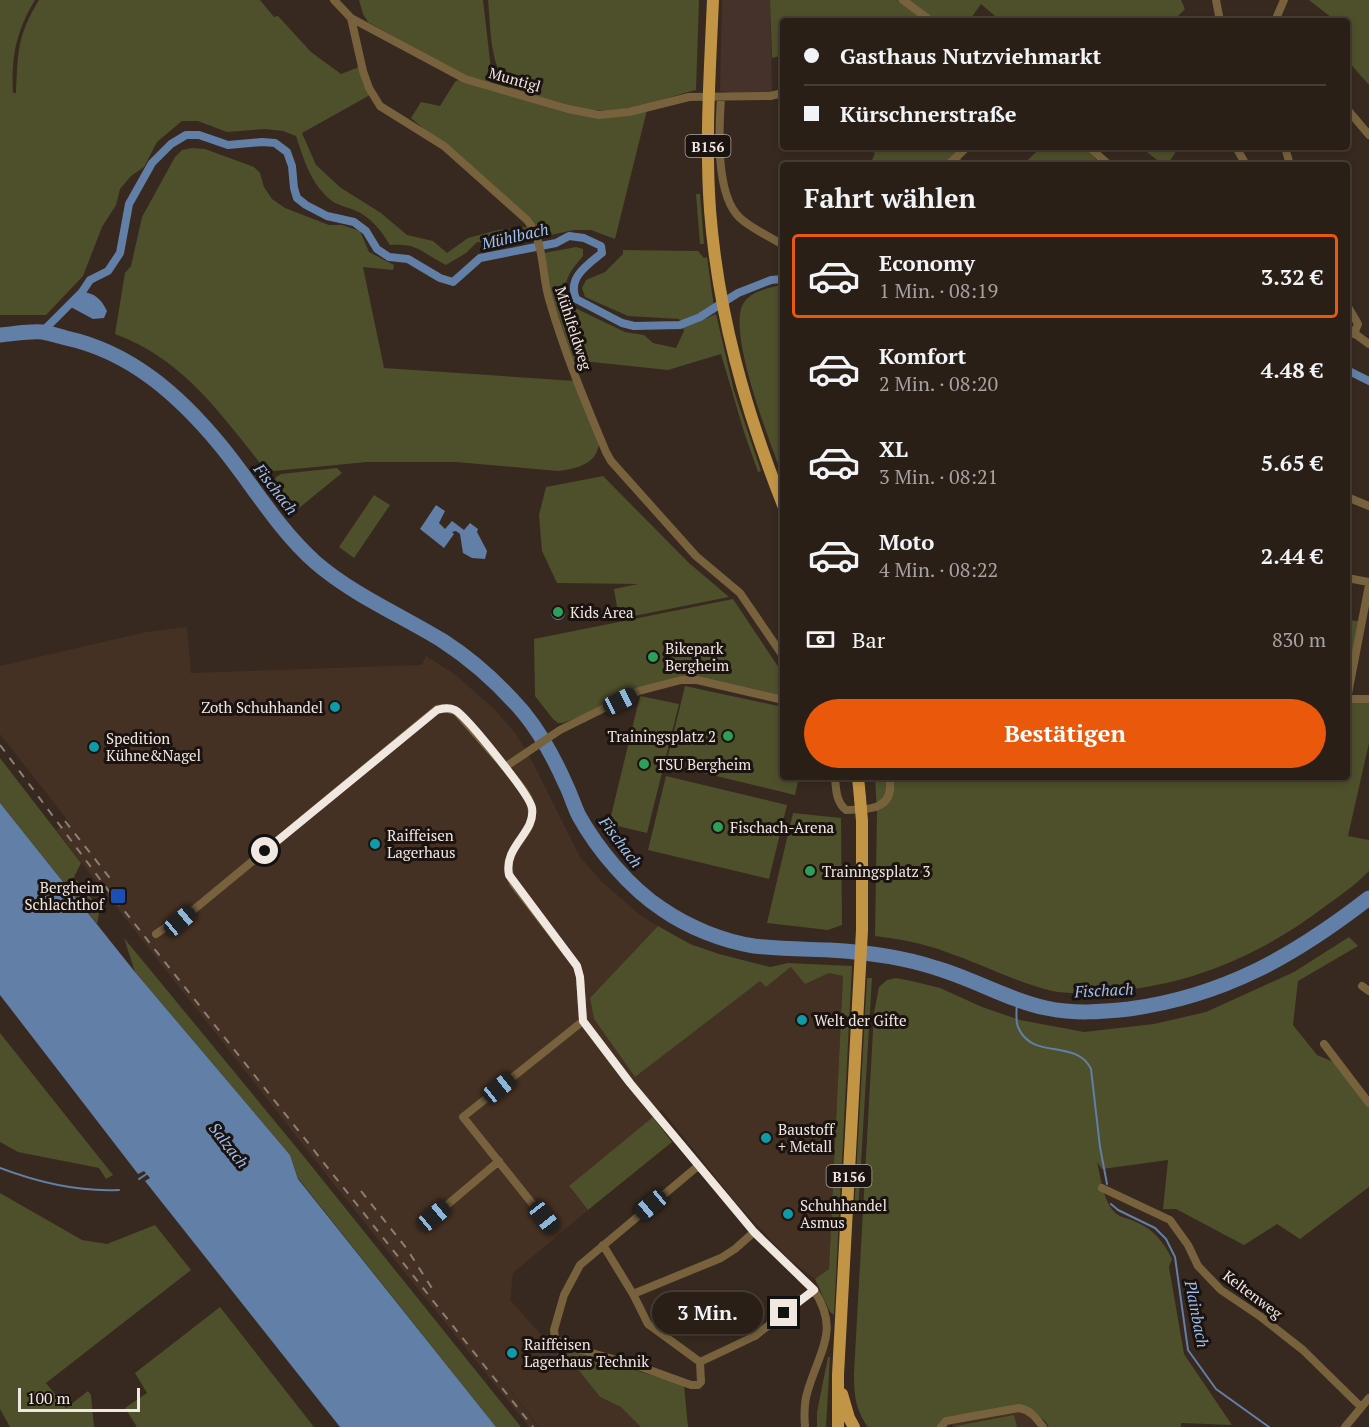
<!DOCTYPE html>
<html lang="de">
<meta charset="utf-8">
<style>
body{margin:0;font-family:"PT Serif",serif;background:#352c24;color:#f1f3f6;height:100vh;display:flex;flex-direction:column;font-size:22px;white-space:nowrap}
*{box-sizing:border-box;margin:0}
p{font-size:20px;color:#a5a2a1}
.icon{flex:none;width:33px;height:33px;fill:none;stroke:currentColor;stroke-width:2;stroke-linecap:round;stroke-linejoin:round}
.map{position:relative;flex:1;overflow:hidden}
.side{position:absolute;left:780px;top:162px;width:570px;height:618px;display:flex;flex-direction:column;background:#291f17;border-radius:6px;box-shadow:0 3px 9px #0003,0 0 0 2px #453d36}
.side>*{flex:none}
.top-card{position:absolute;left:780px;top:18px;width:570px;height:132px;border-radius:6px;box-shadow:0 3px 9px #0003,0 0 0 2px #453d36;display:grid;align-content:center;height:132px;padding:0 24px;background:#291f17}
.scale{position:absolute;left:18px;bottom:15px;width:122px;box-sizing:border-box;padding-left:6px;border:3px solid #f1e7e1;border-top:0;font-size:16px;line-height:21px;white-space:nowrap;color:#f1e7e1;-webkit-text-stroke:4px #1a130f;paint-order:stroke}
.end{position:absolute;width:27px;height:27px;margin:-14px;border:8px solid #f1e7e1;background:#111;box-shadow:0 0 0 3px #111}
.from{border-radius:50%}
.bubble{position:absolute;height:42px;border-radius:21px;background:#291f17;box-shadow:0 3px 9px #0003,0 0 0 2px #453d36;font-size:20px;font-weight:800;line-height:42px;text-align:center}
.car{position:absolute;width:18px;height:36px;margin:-18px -9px;border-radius:8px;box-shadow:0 0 4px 2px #0007;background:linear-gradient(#222 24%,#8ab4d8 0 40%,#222 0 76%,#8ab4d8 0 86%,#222 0)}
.top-card b{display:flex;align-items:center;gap:21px;height:57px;font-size:22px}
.top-card b+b{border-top:2px solid #453d36}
.top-card i{width:15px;height:15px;background:#f1f3f6}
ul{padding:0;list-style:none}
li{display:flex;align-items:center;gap:18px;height:84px;margin:0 12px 9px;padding:0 12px;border:3px solid transparent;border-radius:6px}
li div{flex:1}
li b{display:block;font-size:22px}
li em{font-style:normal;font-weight:800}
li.selected{border-color:#ea580c}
li>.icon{width:54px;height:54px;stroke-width:1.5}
h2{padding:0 24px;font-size:27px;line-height:72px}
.pay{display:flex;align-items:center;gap:15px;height:66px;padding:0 24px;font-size:22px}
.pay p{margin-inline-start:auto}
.primary-button{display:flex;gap:12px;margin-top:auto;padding:12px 24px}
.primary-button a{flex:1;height:69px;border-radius:36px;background:#ea580c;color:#fff;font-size:24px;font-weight:800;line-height:69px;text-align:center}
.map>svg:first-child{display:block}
</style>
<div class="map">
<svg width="1369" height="1427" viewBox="0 0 1369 1427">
<rect width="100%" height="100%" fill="#37291f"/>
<path fill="#45332b" d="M722 0H770L772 92 735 93 720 91Z"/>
<path fill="#453123" d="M187 627 191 673 422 665 426 656 456 675 496 711 516 734 531 759 580 857 601 881 640 915 658 926 590 998 594 1019 635 1077 760 980 766 987 792 967 805 983 829 973 843 976 829 1269 815 1279 788 1258 737 1204 662 1110 569 1187 588 1210 513 1273 510 1300 554 1349 565 1353 600 1397 621 1407 641 1427H539L465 1332 538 1427H529L333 1183 56 830 69 822 0 734V666L146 632Z
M1021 1411 1028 1415 1037 1427H953L952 1424Z"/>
<path fill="#4e4f2b" d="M0 0H35C16 31 11 58 13 93H16C18 52 17 36 39 0H260L274 17 278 16 311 52 341 74 359 67 370 95 302 133 316 165 341 188 381 213 407 235 433 241 447 253 468 238 498 230 528 227 535 237 528 241 477 242 466 253 446 265C422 253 419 243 390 245 380 229 371 217 354 210 347 207 338 205 332 201 311 185 304 160 296 136L283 131 265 129 227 132 198 121H182L157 142 144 167 131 176 120 189 116 205 102 227 83 276 46 315H0Z
M359 0H483L492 78 489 82 465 76 368 22 363 14Z
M488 0H699L696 90C667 97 639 109 610 110 577 113 542 98 511 89 489 68 491 28 488 0Z
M770 0H1181L1185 9 1173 21H1001L981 4 969 21H783V55L772 58Z
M1309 0H1369V85L1347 60V44L1350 39 1347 21H1336Z
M458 80 578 114 647 110 615 239 591 230H574L541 237 537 228 529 218 411 118 421 102 440 106 455 82Z
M871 147H962L956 154 966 165H870L875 153 870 151Z
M1041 147H1083L1102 165H1023Z
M1140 147H1179L1167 165H1164Z
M192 148 205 149 254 167 260 173 264 187 272 199 285 208 329 225H342L360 231 369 252 394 265 393 270 363 267 384 368 575 381 599 439C600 463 578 469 558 471L456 462H367L274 471 264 468C220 413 183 359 115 334L125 273 131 266 142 217 175 157 182 150Z
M696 194H700L704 244H700Z
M576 247 583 249V256C568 274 560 283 571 306L625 332 644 335 653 343 676 348 684 331 683 328 716 314 734 391 761 471 758 472 744 432 721 354 668 370 573 360 550 290 544 253Z
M623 250 698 251 704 258 707 257 714 307 680 321 679 319 628 316 585 297 582 288 586 280 605 272 623 254Z
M783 285V477C771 445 727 333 743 304 749 292 770 287 783 285Z
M337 468 342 473 294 512 284 501 274 484 276 477 281 474Z
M603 476 689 563 729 597 619 619 614 589 638 584 557 583 542 551 539 515 546 487Z
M374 495 390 505 354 558 339 547Z
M733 599 783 674V697L684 676 563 723H558L553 719 535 696 534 639Z
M1347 620 1359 621 1347 687Z
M685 686 783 707V777H799L795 795 666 764Z
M640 696 679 704 647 833 609 824Z
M1369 702V743L1348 836 1369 840V871C1356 885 1339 896 1323 908 1256 958 1186 987 1102 992 1086 993 1068 994 1052 991 1015 982 982 964 946 952 923 943 899 939 875 936L877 813 875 777H1347V703Z
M0 758 81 863 74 877 100 909 97 924 0 803Z
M666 776 787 805 769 879 648 850Z
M793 813 841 818 842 925 828 930 767 923Z
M658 926 690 944 719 954 770 967 788 963 852 966 834 1315 830 1312 815 1279 829 1269 843 976 829 973 805 984 791 967 766 987 760 981 635 1077 594 1019 590 998Z
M1349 937 1358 946 1298 981 1293 1025 1317 1055 1336 1063 1369 1107V1187L1300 1239 1277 1224 1244 1245 1176 1209H1163L1168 1160 1102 1169 1097 1162C1101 1178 1103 1204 1118 1215 1123 1218 1131 1219 1136 1222 1153 1229 1164 1242 1172 1259L1169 1267 1184 1354 1232 1425 1181 1423V1427H1049L1045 1421 1029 1408 949 1416 941 1421 938 1427H868C855 1409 854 1394 854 1373L874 1013 879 987 887 980 896 978 916 982 940 988 982 1007 1020 1020 1084 1032 1154 1024 1206 1012 1294 972Z
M124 938 301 1153 521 1427H496L298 1178 290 1155 135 972Z
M867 978H872L858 1213 854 1212Z
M0 1033 113 1175 106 1179 99 1168 18 1152 0 1142Z
M653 1117 672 1142 588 1210 569 1186Z
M0 1193 82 1240 107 1244 155 1225 191 1270 46 1383 66 1408 88 1391 91 1395 94 1427H10L0 1409Z
M220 1307 314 1427H137L125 1408 147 1393 135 1373Z
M566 1349 684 1385 688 1427H641L621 1407 600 1397 565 1353Z
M828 1357H830L826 1427H817V1412Z
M1014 1415 1017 1427H956V1426Z"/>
<path fill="#627fa7" d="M82 292C95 293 101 299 107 311L104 318 93 319 67 305Z
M436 505 445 511 439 523 445 529 452 521 464 530 470 523 478 529 477 532 487 551 485 559 472 558 463 553 460 534 456 531 452 532 454 534 444 548 420 529Z
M551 613a7 7 0 1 1 14 0a7 7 0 1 1-14 0Z
M0 803 135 972 290 1155 298 1179 496 1427H340L145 1181 150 1178 144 1171 138 1174 0 995Z"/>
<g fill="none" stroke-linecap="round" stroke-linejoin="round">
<path stroke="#627fa7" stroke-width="2" d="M1017 999C1017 1007 1015 1020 1018 1027 1032 1061 1076 1038 1091 1069L1100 1147 1107 1184
M0 1168C37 1182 79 1192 119 1190
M139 1179 148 1173
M1111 1204 1118 1210 1155 1228 1166 1239 1175 1257 1188 1350 1216 1389 1269 1427"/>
<path stroke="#627fa7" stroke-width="8" d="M42 332 82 292 90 280 108 271 120 253 129 204 152 163 171 144 186 135H199L228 145 262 142 275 143 287 152 292 166 294 188 297 198 306 205 327 216 354 222 366 231 377 249 389 257 408 259 440 278 453 282 480 258 556 243 569 236 584 238 601 246 602 253C587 265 567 278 576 299L622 323 634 326 680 325 700 317 738 293 771 280 783 279
M1347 370 1369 381"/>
<path stroke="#627fa7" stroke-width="15" d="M0 335C13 334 28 331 42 332 50 333 58 336 66 338 131 352 180 396 221 446 253 485 277 528 315 562 353 595 401 615 443 641 474 661 500 685 524 713 541 734 555 760 566 785 571 795 574 806 579 816 598 850 630 888 662 909 688 927 722 941 754 946 779 949 804 949 829 950 864 952 903 957 936 968 974 979 1008 1000 1046 1008 1074 1014 1101 1012 1129 1009 1224 996 1294 956 1369 898"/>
<path stroke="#77623d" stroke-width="8" d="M334 0 351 18 465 79 568 109 599 115 629 112 689 97 770 96 783 93
M903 0 931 21
M1216 0 1220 21
M351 18 363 71 369 88 380 106 444 146 527 220C545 242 541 272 549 299 564 351 585 402 606 452L611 461 696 556 740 593 783 656
M1275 21 1284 0
M721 97C719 129 715 195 740 218 752 229 769 236 783 245
M1347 109 1369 135
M1089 147 1109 165
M1236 147 1246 165
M1285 147 1290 165
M948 165 967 147
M1347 305 1358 324 1354 334
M1347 328 1369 344
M1347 497 1369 506
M1347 578 1369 582
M1347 699 1369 585
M1347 699H1369
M783 700 697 680H681L639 691 560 730 505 767C513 778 528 792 531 806 539 837 495 847 513 883L577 966 580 977 583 1021 630 1083 754 1232 814 1290C840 1330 820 1350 808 1390 804 1402 804 1415 805 1427
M835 777C836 789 836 802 846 810 870 810 896 809 889 777
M156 934 172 923 180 921 437 709 444 708 456 711 505 767
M1362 986 1369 991
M1324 1044 1369 1103
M1102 1188 1170 1220 1188 1245 1198 1266 1221 1290 1261 1317 1303 1350 1360 1406
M434 1216 499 1161
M551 1227 463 1117 583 1021
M603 1245 633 1294 648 1324 700 1362 701 1382 698 1385H691L644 1368 561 1344 555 1338 554 1330 564 1295 580 1265 698 1166
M633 1294 721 1258 735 1249 754 1232
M700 1362 755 1336 814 1290
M941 1427 946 1421 1019 1408C1031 1410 1036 1418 1043 1427
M1345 1427 1369 1398"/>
<path stroke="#c19545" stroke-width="12" d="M713 0C710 70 705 140 710 210 718 313 745 409 783 505
M858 777 860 798
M842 1394 849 1418 854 1427
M838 1427V1375L862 930V821"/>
<path stroke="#8b7f77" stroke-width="2" stroke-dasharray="8 8" stroke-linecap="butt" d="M0 745 111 894 533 1427
M65 821 113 882
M361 1191 407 1249 433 1290"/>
<path stroke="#c19545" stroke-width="12" d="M860 798 862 821"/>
</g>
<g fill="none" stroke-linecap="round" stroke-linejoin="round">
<path stroke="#f1e7e1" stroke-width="8" d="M265 851 437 710C443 708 449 707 455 710 467 717 530 795 532 808 536 833 503 846 509 875L577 966 580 977 583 1021 630 1083 754 1232 814 1290 784 1313"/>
</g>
<g fill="#2e9e5b" stroke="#1a130f" stroke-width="2">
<circle cx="558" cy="612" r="6"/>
<circle cx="653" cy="657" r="6"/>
<circle cx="728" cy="736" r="6"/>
<circle cx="644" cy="764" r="6"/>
<circle cx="718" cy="827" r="6"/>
<circle cx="810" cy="871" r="6"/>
</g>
<g fill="#0f9aa8" stroke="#1a130f" stroke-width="2">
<circle cx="335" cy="707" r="6"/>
<circle cx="94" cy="747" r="6"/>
<circle cx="375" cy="844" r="6"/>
<circle cx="802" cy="1020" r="6"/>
<circle cx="766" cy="1138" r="6"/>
<circle cx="788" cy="1214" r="6"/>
<circle cx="512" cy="1353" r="6"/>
</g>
<rect fill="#1a4fb4" stroke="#1a130f" stroke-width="2" x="110" y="888" width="16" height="16" rx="3"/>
<g text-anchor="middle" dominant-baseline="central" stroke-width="6" stroke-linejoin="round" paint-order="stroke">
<g fill="#1a130f" stroke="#b0a7a2" stroke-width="1.5">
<rect x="685.5" y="135" width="45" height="22" rx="4.5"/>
<rect x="826.5" y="1165" width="45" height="22" rx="4.5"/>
</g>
<g font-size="14" font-weight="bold" fill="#f1e7e1">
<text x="708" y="146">B156</text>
<text x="849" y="1176">B156</text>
</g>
<g font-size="15" fill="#f1e7e1" stroke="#1a130f">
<text transform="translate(515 79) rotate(16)">Muntigl</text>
<text transform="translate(574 328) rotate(72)">Mühlfeldweg</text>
<text transform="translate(1253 1294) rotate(37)">Keltenweg</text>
</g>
<g font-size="15" fill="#f1e7e1" stroke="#1a130f" text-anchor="start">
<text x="570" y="612">Kids Area</text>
<text x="665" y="648">Bikepark<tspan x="665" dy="17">Bergheim</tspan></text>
<text x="323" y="707" text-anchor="end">Zoth Schuhhandel</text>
<text x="716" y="736" text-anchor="end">Trainingsplatz 2</text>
<text x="106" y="738">Spedition<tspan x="106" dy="17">Kühne&amp;Nagel</tspan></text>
<text x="656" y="764">TSU Bergheim</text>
<text x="730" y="827">Fischach-Arena</text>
<text x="387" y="835">Raiffeisen<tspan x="387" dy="17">Lagerhaus</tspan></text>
<text x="822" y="871">Trainingsplatz 3</text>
<text x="104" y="887" text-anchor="end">Bergheim<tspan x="104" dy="17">Schlachthof</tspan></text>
<text x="814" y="1020">Welt der Gifte</text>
<text x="778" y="1129">Baustoff<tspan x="778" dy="17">+ Metall</tspan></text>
<text x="800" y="1205">Schuhhandel<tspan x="800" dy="17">Asmus</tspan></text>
<text x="524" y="1344">Raiffeisen<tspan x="524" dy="17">Lagerhaus Technik</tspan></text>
</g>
<g font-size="16" font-style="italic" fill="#9ec1f3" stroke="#1a130f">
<text transform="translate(515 236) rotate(-13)">Mühlbach</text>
<text transform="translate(276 489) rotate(52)">Fischach</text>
<text transform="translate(621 842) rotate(53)">Fischach</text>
<text transform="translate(1104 990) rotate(-3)">Fischach</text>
<text transform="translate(229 1145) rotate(52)">Salzach</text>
<text transform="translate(1197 1314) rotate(79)">Plainbach</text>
</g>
</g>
</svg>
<div class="scale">100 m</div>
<i class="end from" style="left:265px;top:851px"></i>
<i class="end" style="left:784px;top:1313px"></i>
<div class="bubble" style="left:652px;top:1292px;width:111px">3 Min.</div>
<i class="car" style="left:620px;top:701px;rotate:63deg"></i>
<i class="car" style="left:180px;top:921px;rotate:50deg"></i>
<i class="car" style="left:499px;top:1088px;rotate:51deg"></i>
<i class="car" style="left:651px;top:1205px;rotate:230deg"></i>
<i class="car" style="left:434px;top:1216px;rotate:50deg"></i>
<i class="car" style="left:544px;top:1217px;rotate:142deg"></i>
<div class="top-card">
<b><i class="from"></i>Gasthaus Nutzviehmarkt</b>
<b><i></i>Kürschnerstraße</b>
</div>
<section class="side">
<h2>Fahrt wählen</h2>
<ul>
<li class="selected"><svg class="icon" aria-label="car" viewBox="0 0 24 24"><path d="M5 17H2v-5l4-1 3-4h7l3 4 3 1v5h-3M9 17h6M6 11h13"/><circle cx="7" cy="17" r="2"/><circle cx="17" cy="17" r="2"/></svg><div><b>Economy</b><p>1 Min. · 08:19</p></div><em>3.32 €</em></li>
<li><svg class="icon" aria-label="car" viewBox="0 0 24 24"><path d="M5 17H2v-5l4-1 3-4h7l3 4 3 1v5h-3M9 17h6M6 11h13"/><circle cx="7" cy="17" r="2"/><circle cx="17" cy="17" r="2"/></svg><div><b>Komfort</b><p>2 Min. · 08:20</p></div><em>4.48 €</em></li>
<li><svg class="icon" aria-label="car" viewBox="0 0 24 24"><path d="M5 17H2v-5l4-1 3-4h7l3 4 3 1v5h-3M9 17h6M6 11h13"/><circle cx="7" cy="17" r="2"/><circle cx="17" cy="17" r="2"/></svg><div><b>XL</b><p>3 Min. · 08:21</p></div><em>5.65 €</em></li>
<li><svg class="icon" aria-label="car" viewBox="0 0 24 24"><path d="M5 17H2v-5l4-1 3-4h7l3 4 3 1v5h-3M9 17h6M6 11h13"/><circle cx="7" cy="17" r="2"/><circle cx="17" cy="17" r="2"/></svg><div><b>Moto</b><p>4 Min. · 08:22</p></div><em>2.44 €</em></li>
</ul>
<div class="pay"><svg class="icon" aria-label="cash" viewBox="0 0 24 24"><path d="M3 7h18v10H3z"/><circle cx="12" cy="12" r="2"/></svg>Bar<p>830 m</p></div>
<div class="primary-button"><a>Bestätigen</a></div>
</section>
</div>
